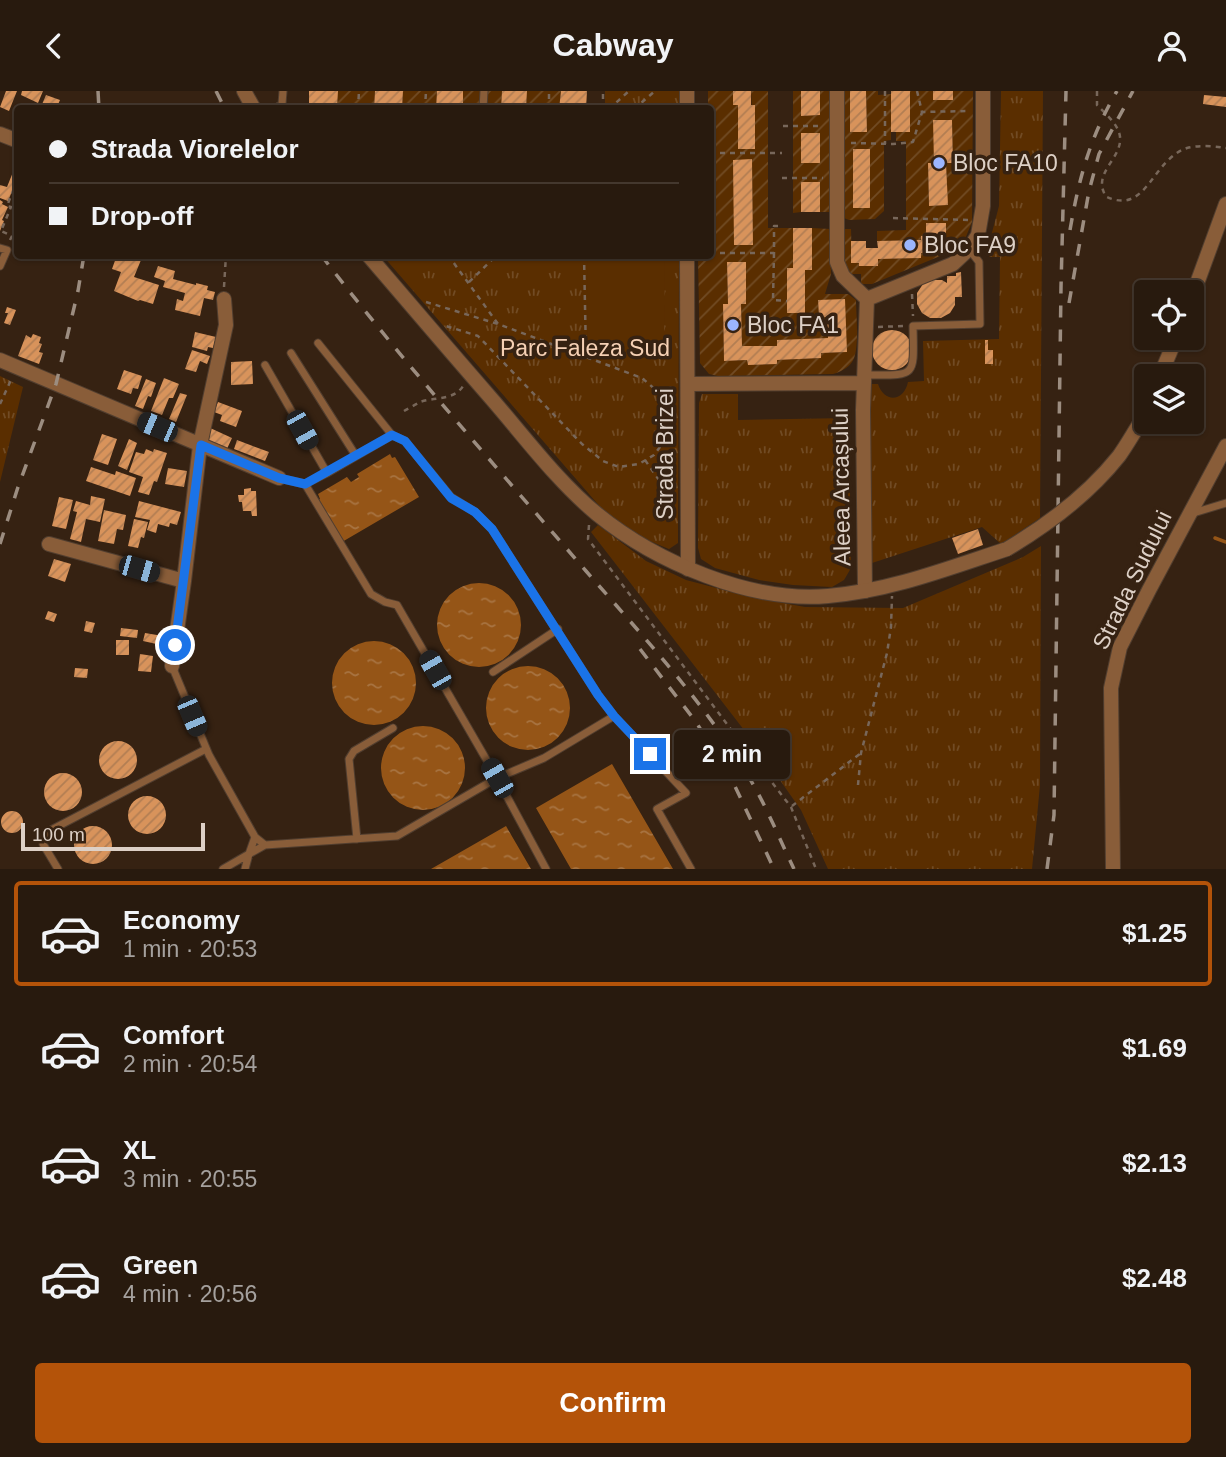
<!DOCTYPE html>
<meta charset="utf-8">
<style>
body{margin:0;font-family:Arial,sans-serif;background:#34271c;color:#f1f3f6;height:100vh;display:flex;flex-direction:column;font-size:26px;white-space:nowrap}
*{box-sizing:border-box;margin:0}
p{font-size:23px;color:#a5a19e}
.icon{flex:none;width:38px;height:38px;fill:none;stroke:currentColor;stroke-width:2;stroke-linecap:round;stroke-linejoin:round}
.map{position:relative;height:778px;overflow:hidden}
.side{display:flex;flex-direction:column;background:#281a0e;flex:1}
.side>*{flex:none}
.guide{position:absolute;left:14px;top:14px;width:700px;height:154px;border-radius:7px;box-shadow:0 2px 5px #0004,0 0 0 2px #44382e;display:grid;align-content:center;height:154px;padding:0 35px;background:#281a0e}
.fabs{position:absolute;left:1134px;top:189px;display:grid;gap:14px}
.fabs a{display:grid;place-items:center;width:70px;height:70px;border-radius:7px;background:#281a0e;box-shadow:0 2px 5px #0004,0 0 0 2px #44382e;font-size:35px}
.scale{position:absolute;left:21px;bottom:18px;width:184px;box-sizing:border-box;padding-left:7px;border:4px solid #ddd0c6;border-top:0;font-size:19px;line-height:24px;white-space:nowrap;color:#ddd0c6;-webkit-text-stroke:5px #362212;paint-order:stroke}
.end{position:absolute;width:32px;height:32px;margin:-16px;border:9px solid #1a73e8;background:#fff;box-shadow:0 0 0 4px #fff}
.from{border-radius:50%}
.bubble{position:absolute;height:49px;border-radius:7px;background:#281a0e;box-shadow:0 2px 5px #0004,0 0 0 2px #44382e;font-size:23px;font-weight:600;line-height:49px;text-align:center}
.car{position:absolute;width:21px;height:42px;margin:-21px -10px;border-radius:9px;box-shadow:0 0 5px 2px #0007;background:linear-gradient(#222 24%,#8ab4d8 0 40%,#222 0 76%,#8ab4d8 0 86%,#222 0)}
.guide b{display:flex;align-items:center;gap:24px;height:66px;font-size:26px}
.guide b+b{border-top:2px solid #44382e}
.guide i{width:18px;height:18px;background:#f1f3f6}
ul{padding:12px 0 0;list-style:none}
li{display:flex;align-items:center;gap:21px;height:105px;margin:0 14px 10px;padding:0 21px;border:4px solid transparent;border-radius:7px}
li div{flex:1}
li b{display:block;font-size:26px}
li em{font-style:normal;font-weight:600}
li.on{border-color:#b45309}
li>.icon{width:63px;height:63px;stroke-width:1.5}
.cta{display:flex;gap:14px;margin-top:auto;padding:14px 35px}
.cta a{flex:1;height:80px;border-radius:7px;background:#b45309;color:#fff;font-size:28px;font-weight:600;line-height:80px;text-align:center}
header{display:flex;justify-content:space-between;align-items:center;height:91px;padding:0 35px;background:#281a0e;font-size:32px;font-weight:600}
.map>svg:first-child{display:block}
</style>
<header><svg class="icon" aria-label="back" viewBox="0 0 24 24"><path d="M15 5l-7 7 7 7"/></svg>Cabway<svg class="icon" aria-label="person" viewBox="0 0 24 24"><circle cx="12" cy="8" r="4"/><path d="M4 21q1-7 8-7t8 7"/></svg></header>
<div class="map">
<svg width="1226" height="778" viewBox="0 0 1226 778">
<defs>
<pattern id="grass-tufts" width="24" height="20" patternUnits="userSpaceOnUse" patternTransform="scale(1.75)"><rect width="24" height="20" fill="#5a2e00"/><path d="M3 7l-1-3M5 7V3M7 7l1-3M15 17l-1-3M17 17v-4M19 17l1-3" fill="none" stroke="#714b24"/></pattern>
<pattern id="garden-furrows" width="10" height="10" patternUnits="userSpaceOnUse" patternTransform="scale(1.75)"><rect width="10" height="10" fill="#5a2e00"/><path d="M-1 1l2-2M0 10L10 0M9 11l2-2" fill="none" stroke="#714b24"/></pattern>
<pattern id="water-ripples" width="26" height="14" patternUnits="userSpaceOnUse" patternTransform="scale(1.75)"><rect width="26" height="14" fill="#955517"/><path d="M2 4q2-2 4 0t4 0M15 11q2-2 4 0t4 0" fill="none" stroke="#a87442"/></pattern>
<pattern id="building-hatch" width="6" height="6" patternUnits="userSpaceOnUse" patternTransform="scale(1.75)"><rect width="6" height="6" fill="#d8935b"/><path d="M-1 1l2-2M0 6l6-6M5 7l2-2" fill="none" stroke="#b27e53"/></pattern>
</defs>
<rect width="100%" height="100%" fill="#362212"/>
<path fill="url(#grass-tufts)" d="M605 0H679V17H605Z
M1001 0H1043L1040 427 1001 453 982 436 872 472 869 293H878C884 312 904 311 908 291L924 290 923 250 999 248 1000 166H989V153L999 115Z
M383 165H679L678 452 669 458 640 446 602 418Z
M0 285 23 296 0 391Z
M702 303H738V329L849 327 851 477 844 489 832 496 793 494 759 489 715 477 701 468 698 457 699 312Z
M598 434 646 470 686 489 751 506 805 516 903 517 1023 466 1041 455 1040 694 1032 778H828L801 719 751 648 591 441Z"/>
<path fill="url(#garden-furrows)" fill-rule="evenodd" d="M338 0H375L374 17 337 18Z
M403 0H437L436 17 402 18Z
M463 0H502L501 17 463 18Z
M527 0H561L559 17 526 18Z
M708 0H733V14H738V58H754L751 0H768V137H793V177H787L805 222V179H812V137L830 138 831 183 825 203H848L856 209C856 223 860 260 852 271 848 277 840 281 833 283L718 285 709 283 700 272 698 165 710 164V18L708 17ZM734 69H752L753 154H734ZM727 171H745L746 213H741L742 255H777V249L828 247 827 226H819L818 209 847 261 821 262V267L777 269V273L748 274 747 269 724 270 723 213H728Z
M793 0H801L802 25 819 24 820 0H832L831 121H820V91L801 92V121L793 122ZM802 42H820L819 72H801Z
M843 0H850L851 41H867L866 0H878V4L891 3V49L884 50V120L875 128 849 129 844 127Z
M910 0H933V9H953V0H973L972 131 965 148 955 159 872 193H861V183H850C841 166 840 157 840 138H851L852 172 878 168 920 167 921 162 943 161V151L946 150V132L926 133V145H921V149L877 150V140L906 139V50H896V41ZM952 29 953 71 946 72 947 114 929 115 928 72H934Z"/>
<path fill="#5a2e00" d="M587 165H665L664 258 588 253Z"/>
<path fill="url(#water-ripples)" d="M390 363 392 367 395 366 419 406 342 451 317 410 320 408 318 403 347 386 351 391 359 386 357 383Z
M437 534a42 42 0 1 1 84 0a42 42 0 1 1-84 0Z
M332 592a42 42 0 1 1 84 0a42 42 0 1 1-84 0Z
M486 617a42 42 0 1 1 84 0a42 42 0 1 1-84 0Z
M381 677a42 42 0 1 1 84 0a42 42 0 1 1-84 0Z
M612 673 673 778H571L536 717Z
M506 735 531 778H431Z"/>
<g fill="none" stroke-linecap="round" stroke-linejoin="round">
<path stroke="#955517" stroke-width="3.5" d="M1215 447 1226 451"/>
</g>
<path fill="url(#building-hatch)" d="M6 0H17L9 20 0 16Z
M22 0H43L38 12 21 4Z
M309 0H338L337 18H309Z
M375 0H403L402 18H374Z
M437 0H463V18H436Z
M502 0H527L526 18H501Z
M561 0H587L586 18H559Z
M733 0H751V14H755V58H738V14H733Z
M801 0H820V24L801 25Z
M850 0H866L867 41H850Z
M891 0H910V41H891Z
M933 0H953V9H933Z
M46 4 60 9 56 18H40Z
M1204 4 1226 6V16L1203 13Z
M933 29H952L953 72H946L948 114 929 115 928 72H934Z
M801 42H820V72H801Z
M853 58H870V117H853Z
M752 68 753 154H734L733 69Z
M13 81 18 83V86L8 110 0 107V94L7 96Z
M801 91H820V121H801Z
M0 109 3 111 2 113 8 116 2 129 4 130 0 140Z
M926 132H946V151H943V161L921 162V167L878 168V175H859V172H851V150H866V157H878L877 150 921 149V145H926Z
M793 137H812V179H805V222H787V177H793Z
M117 164H129L141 169 134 186 159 194 153 213 140 209 138 210 114 200 121 181 112 178Z
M727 171H746V213H741L742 255H777V249L828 247 827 226H819L818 209 845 208 847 261 821 262V267L777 269V273L748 274 747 269 724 270 723 213H728Z
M158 175 175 180 173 188 196 194V192L208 195 207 199 215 201 213 209 204 207 200 225 175 219 177 208 183 210 185 202 163 196 165 190 154 186Z
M961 181 962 206H955V214L950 222 941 227H930L922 222 917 213V202L923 193 931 189H942L947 192V185H956V182Z
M7 216 16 219 10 234 4 232 8 222H5Z
M872 259a20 20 0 1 1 40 0a20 20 0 1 1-40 0Z
M195 241 216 246 213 257 208 256 207 260 192 256Z
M33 243 41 246 39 252 42 253 39 261 43 262 39 273 18 265 26 244 31 247Z
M985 249H988V259H993V273H985Z
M192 259 210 265 207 273 200 270 196 281 185 278Z
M252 270 253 293 231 294V271Z
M124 279 142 285 138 298 133 297 131 303 117 298Z
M164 287 179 293 173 307H169L162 324 151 320Z
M146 288 156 292 151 306 148 305 143 318 135 315Z
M180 302 187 304 176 331 169 328Z
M218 311 242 320 236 336 220 330 222 324 214 321Z
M208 336 232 347 226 360 221 358 223 355 203 347Z
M102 343 117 348 108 374 93 369Z
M129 348 137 352 127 379 118 375Z
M237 349 269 361 265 370 234 358Z
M146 358 153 361 154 358 167 362 157 391 154 390 149 404 138 401 143 386 129 381 136 361 144 363Z
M91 376 115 384 116 380 136 387 130 405 86 390Z
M168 377 187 380 184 396 165 393Z
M251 397V400H256L257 425H252L251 420H243L242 411H239L238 404H244V398Z
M91 405 105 408 100 431 86 428 81 451 70 448 77 421 73 420 76 410 90 414Z
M59 406 73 409 66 438 52 435Z
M139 410 181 421 177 434 170 432 169 436 158 433 156 442 147 439 150 429 135 426Z
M104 419 126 424 123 439 117 438 114 453 98 450Z
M134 428 148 431 144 447 141 446 138 457 128 455Z
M978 438 983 454 958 463 952 447Z
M54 468 71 473 65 491 48 485Z
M48 520 57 523 54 531 45 528Z
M86 530 95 532 92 542 84 540Z
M121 537 138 539 137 547 120 545Z
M145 542 163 545 161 554 143 550Z
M116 549H129V564H116Z
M140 563 153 565 151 581 138 580Z
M75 577 88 578 87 587 74 586Z
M99 669a19 19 0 1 1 38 0a19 19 0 1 1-38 0Z
M44 701a19 19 0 1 1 38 0a19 19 0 1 1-38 0Z
M128 724a19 19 0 1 1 38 0a19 19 0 1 1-38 0Z
M1 731a11 11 0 1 1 22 0a11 11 0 1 1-22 0Z
M74 754a19 19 0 1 1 38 0a19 19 0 1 1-38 0Z"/>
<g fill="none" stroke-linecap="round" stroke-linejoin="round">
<defs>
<path id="service" d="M275 18 282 13 283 0
M483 18 484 0
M0 157 7 159 0 175
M318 252 392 344 405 350 451 406 475 421 492 438 598 604 614 625 686 702 657 718 691 778
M291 262 356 365
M265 274 327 382 305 393 279 387
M864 284C917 284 914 288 913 235L980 233 979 171 969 158
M327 382 392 344
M305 393 371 503 385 511 397 514 497 687 546 778
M1190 423 1226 412
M172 575 209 664 255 746
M493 581 558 538
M357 748 349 668 354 660 393 637
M58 778 43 753V746L49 740 206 658
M223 778 249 763 255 746 265 754
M245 778 249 763 265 754 397 745 497 687 544 667 614 625"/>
<path id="minor" d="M687 0V18
M837 0V171L843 185 867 208
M0 43 18 50
M687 164 688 478
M867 208 953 173 969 158 978 144 983 115V0
M0 269 279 387
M688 293 863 292
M49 453 184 490
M865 500 863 319 867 208
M172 575 184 490 200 354 226 234 224 208"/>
<path id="tertiary" d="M244 0 254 18
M368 164C409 212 449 259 490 306 524 345 557 390 597 423 656 471 751 512 828 505 890 500 949 477 1007 458
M1192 206 1226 113
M1160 285 1176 247
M1113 778 1111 597 1120 556 1149 499 1226 355"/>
</defs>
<use href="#service" stroke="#513e2f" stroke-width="9"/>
<use href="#minor" stroke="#513e2f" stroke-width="16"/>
<use href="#tertiary" stroke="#513e2f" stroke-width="16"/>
<path stroke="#78675a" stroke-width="2.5" stroke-dasharray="5 5" stroke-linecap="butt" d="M885 0V53
M917 0 922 21 969 20
M1097 0V14C1105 22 1119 34 1120 46 1122 64 1101 77 1102 94 1102 98 1104 101 1105 105 1147 126 1151 69 1187 57 1199 54 1214 55 1226 57
M358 18 359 0
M425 18 426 0
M549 18V0
M603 18V0
M609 18 629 0
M634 18 655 0
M783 35H823
M851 52 893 53 913 51 922 21
M710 62H782
M782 87H823
M893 127 968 129
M10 149 12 145 1 140 11 116 7 115 18 87
M710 162H774V135H782
M774 162 773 209 787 210
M448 164 498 233
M584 164 586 266
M469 191 497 164
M224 196 226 164
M912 203 913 225
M426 211 498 233 642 287 657 300 667 314 669 334 665 349 654 364 639 373 619 376 603 370 582 353 478 245 446 235
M878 236 903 235
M657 300 674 296
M0 313 11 289
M404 320C409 317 415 314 420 311 435 306 455 309 463 295
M645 369 675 412
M589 434 588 448 739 649 791 716 816 778
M858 694 861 662 887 562 891 536 892 505
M792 715 861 662"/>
<use href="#service" stroke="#895d39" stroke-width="7"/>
<use href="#minor" stroke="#895d39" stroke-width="14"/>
<use href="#tertiary" stroke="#895d39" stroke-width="14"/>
<path stroke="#9c8d80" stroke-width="3.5" stroke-dasharray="12 12" stroke-linecap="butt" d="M98 0 99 18
M216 0 225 18
M1070 139C1079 87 1090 46 1117 0
M321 164C405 273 496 376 586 480 641 543 704 611 747 683 765 712 779 747 794 778
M1069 212 1089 100 1099 63 1133 0
M0 453 18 396 56 293 78 200 84 164
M640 558 696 631 732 689 774 778
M1047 778 1054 724 1061 196 1066 0"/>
<defs>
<path id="tertiary-bridge" d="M1007 458C1049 433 1088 404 1119 365 1127 354 1134 341 1142 329"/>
</defs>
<use href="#tertiary-bridge" stroke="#513e2f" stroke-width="16" stroke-linecap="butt"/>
<use href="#tertiary-bridge" stroke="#895d39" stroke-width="14"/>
</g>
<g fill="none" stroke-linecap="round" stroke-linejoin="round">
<path stroke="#1a73e8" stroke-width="9" d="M175 554 201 354 279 387 305 393 392 344 405 350 451 407 475 421 492 438 598 604 614 625 650 663"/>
</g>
<g fill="#9bb5fd" stroke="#362212" stroke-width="2.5">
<circle cx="939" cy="72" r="7"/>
<circle cx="910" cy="154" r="7"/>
<circle cx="733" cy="234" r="7"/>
</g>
<g text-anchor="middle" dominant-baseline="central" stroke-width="7" stroke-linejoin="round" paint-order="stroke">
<g font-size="23" fill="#ddd0c6" stroke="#362212" text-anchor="start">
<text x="953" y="72">Bloc FA10</text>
<text x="924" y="154">Bloc FA9</text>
<text x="747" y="234">Bloc FA1</text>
</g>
<g font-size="23" fill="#f5d0b4" stroke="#362212">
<text x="585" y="257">Parc Faleza Sud</text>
</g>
<g font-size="23" fill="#ddd0c6" stroke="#362212">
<text transform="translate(665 363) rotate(-90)">Strada Brizei</text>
<text transform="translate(841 396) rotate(-91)">Aleea Arcașului</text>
<text transform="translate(1132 489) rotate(-64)">Strada Sudului</text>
</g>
</g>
</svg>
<div class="fabs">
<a><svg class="icon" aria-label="locate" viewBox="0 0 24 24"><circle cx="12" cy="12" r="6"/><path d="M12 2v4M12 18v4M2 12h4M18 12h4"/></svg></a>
<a><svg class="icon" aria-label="layers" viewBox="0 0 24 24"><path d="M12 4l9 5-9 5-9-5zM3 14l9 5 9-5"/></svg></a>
</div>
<div class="scale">100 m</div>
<i class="end from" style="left:175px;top:554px"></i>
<i class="end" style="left:650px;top:663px"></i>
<div class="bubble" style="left:674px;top:639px;width:116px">2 min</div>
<i class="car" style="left:157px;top:336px;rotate:293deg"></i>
<i class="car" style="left:302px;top:339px;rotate:151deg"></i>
<i class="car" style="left:139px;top:478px;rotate:106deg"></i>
<i class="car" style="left:435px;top:579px;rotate:330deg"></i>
<i class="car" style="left:192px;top:625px;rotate:157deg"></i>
<i class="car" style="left:497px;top:687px;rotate:330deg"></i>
<div class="guide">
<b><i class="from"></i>Strada Viorelelor</b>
<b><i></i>Drop-off</b>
</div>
</div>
<section class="side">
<ul>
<li class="on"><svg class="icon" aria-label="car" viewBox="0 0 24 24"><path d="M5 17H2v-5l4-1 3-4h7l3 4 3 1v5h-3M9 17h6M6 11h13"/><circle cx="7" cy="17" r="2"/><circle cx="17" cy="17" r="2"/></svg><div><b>Economy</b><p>1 min · 20:53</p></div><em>$1.25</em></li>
<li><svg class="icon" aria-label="car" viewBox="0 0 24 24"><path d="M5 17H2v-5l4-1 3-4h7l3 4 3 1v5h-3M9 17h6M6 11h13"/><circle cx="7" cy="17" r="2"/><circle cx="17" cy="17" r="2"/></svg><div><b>Comfort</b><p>2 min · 20:54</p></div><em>$1.69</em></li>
<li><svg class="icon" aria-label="car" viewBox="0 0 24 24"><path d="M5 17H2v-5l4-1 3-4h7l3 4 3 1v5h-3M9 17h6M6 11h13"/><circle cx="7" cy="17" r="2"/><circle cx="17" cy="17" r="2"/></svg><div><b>XL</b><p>3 min · 20:55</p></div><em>$2.13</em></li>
<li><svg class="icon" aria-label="car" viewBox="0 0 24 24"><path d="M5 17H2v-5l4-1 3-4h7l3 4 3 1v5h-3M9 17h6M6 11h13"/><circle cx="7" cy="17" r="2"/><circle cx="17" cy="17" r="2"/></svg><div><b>Green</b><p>4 min · 20:56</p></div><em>$2.48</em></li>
</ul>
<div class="cta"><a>Confirm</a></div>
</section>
